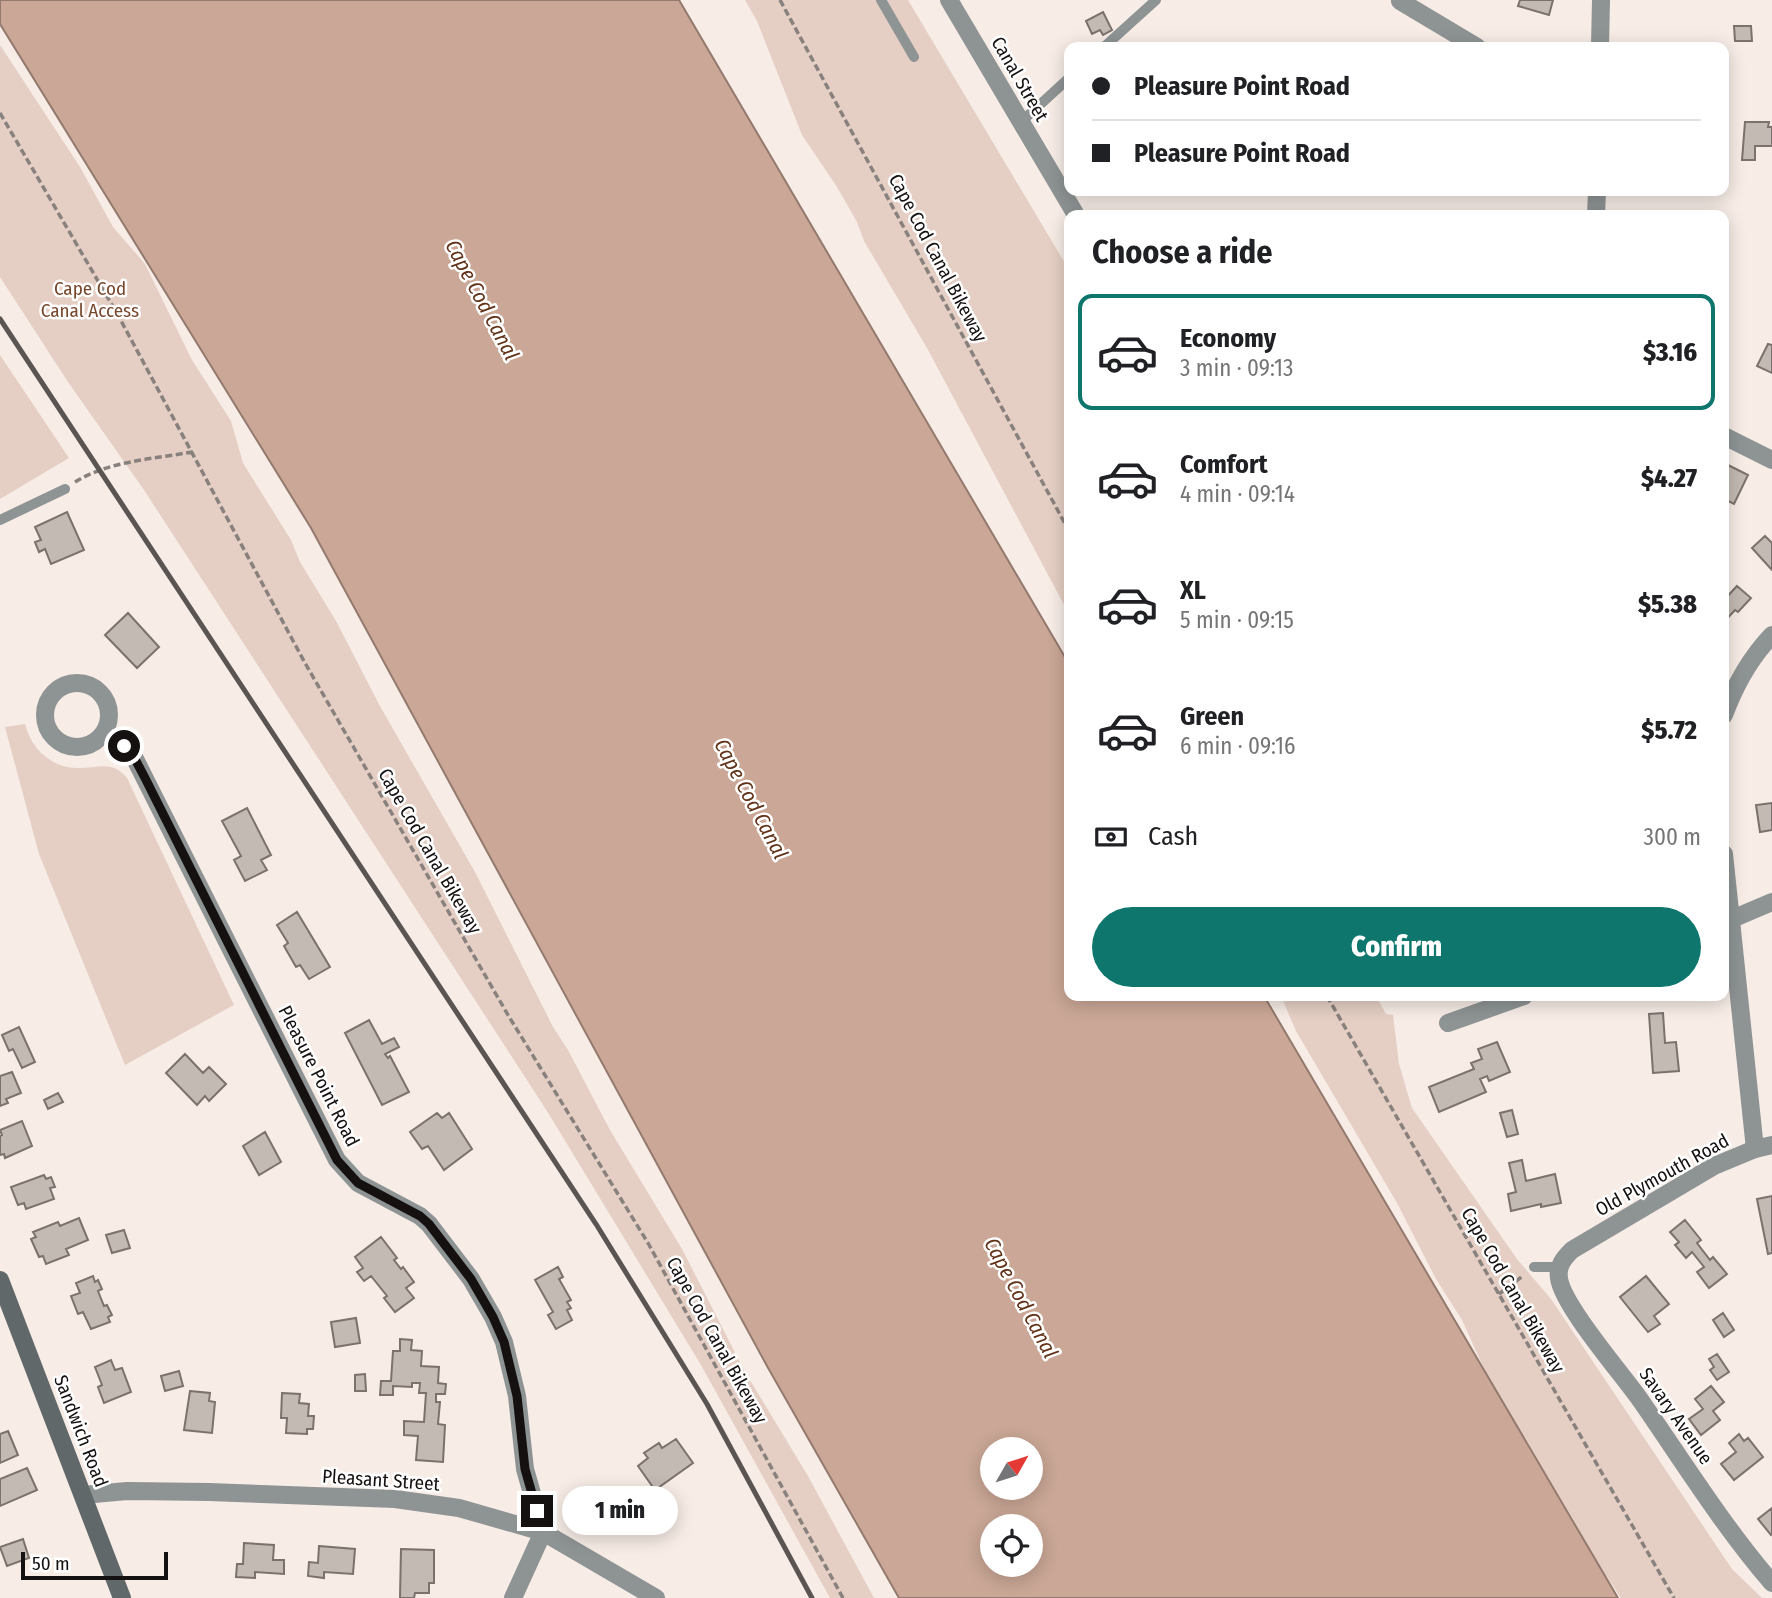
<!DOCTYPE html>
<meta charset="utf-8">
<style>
body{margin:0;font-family:"Fira Sans Condensed",sans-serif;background:#f6f6f6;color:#202124;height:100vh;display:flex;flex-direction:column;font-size:26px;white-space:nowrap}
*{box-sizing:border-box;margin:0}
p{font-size:23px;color:#757577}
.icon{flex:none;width:38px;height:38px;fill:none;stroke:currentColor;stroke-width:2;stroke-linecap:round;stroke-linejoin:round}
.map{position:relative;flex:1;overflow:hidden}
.side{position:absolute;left:1064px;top:210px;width:665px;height:791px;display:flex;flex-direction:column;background:#fff;border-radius:14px;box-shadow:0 4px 18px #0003}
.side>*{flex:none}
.banner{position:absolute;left:1064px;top:42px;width:665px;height:154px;border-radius:14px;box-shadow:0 4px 18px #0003;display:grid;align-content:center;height:154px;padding:0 28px;background:#fff}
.needle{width:46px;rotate:51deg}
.tools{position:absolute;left:980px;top:1437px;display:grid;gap:14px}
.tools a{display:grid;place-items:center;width:63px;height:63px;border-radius:50%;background:#fff;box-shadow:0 4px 18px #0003;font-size:35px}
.scale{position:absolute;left:21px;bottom:18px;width:147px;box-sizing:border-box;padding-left:7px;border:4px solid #151110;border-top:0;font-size:19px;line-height:24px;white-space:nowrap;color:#151110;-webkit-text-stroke:5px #fff;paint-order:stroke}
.end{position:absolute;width:32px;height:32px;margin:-16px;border:9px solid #151110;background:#fff;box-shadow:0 0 0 4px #fff}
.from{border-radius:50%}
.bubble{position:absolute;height:49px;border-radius:24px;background:#fff;box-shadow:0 4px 18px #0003;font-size:23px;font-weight:800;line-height:49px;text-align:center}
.banner b{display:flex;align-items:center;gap:24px;height:66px;font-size:26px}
.banner b+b{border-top:2px solid #e0e0e0}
.banner i{width:18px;height:18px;background:#202124}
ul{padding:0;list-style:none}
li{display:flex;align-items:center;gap:21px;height:116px;margin:0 14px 10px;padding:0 14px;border:4px solid transparent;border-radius:14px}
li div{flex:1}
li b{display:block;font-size:26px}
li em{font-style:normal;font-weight:800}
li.on{border-color:#0f766e}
li>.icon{width:63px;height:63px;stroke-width:1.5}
h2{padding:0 28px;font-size:32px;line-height:84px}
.pay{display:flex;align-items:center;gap:18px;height:77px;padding:0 28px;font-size:26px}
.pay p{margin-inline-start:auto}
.cta{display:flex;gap:14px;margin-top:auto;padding:14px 28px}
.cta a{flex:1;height:80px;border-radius:42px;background:#0f766e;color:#fff;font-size:28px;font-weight:800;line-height:80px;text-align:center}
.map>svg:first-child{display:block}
</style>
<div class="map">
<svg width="1772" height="1598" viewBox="0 0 1772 1598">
<rect width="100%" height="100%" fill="#f7ece6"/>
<path fill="#e5cfc4" d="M745 0H908L1069 270V614L927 348 864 241 857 222 837 187 802 135 757 21Z
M0 45 80 167 113 227 145 264 192 360 231 421 243 463 291 540 300 562 336 621 381 708 475 872 553 1027 568 1050 610 1130 682 1249 745 1372 808 1476 874 1598H830L701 1365 547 1111 144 490 68 382 0 277Z
M0 355 69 458 0 499Z
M25 724C31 748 50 767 76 768 97 769 111 759 127 778L234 1005 125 1065 39 854 5 727Z
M1281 996H1376L1386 1014 1393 1015 1399 1064 1412 1108 1517 1259 1551 1299 1732 1569 1762 1598H1621L1587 1547 1573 1519 1513 1421 1485 1371 1462 1320 1436 1279 1397 1203 1296 1031Z"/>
<path fill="#caa796" stroke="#947a6e" stroke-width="2" fill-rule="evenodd" d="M0 0H679L1069 664V996H1264L1618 1598H899L767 1366 311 528 0 24ZM992 1449H1031V1488H992ZM992 1526H1031V1564H992Z"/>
<path fill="#c4bab4" stroke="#7b716d" stroke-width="2" d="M1520 0H1553L1549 15 1518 6Z
M1103 12 1112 30 1103 35 1100 30 1092 34 1086 21Z
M1734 26H1751L1752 41H1735Z
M1745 122H1769L1768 127H1772V146H1755V160H1742Z
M1768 344 1772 345V373L1757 366Z
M1724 463 1748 475 1734 504 1724 499Z
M67 512 84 550 51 564 45 549 39 552 35 542 41 540 35 527Z
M1765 536 1772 543V570L1752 548Z
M1737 586 1751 598 1738 612 1735 610 1724 622V600Z
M128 613 159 647 137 668 105 635Z
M1772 803V830L1760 832 1756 805Z
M247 808 271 855 261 860 267 870 245 881 234 860 241 856 222 821Z
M297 912 330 967 309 979 300 965 296 967 284 946 288 943 277 925Z
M1663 1013 1665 1043 1676 1042 1679 1071 1653 1073 1649 1014Z
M369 1020 382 1044 394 1038 399 1047 385 1054 388 1058 390 1056 409 1092 382 1105 345 1033Z
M19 1027 35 1062 22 1068 13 1049 9 1051 2 1035Z
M1497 1042 1510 1072 1489 1081 1487 1076 1480 1079 1486 1092 1439 1112 1429 1087 1474 1069 1471 1063 1482 1059 1478 1049Z
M185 1054 203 1073 209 1067 226 1084 209 1101 205 1096 197 1105 166 1073Z
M12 1072 21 1093 6 1099 8 1103 0 1106V1076Z
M58 1093 63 1102 48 1109 44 1100Z
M1512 1110 1518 1134 1507 1137 1500 1113Z
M437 1113 442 1118 449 1113 472 1149 444 1170 428 1146 422 1149 410 1132Z
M22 1121 32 1146 5 1158 4 1154 0 1155V1136L2 1135 0 1130Z
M265 1132 281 1162 259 1175 243 1146Z
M1522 1160 1526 1181 1555 1174 1561 1203 1541 1207V1204L1511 1211 1508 1194 1516 1192 1509 1163Z
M44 1175 46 1179 51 1177 55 1187 50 1188 54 1199 26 1209 24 1203 18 1205 11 1187Z
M1772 1196V1253L1768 1254 1757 1199Z
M79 1218 88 1240 66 1249 69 1255 46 1264 43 1256 39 1257 31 1239 36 1237 33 1232 58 1222 60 1226Z
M1685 1220 1701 1240 1697 1243 1710 1260 1713 1257 1727 1274 1709 1288 1697 1272 1704 1267 1692 1252 1686 1258 1675 1245 1679 1242 1670 1232Z
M124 1230 130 1248 112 1253 106 1235Z
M381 1237 397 1258 394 1260 401 1269 403 1267 414 1282 406 1288 414 1298 395 1312 384 1298 387 1296 371 1276 364 1281 357 1272 363 1268 355 1257Z
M558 1267 563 1277 559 1279 571 1300 567 1302 571 1308 567 1310 572 1320 556 1329 548 1315 553 1312 535 1280Z
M93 1276 95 1282 98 1280 102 1289 98 1291 104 1306 107 1305 112 1315 108 1317 110 1322 91 1329 83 1312 78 1314 71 1296 80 1293 76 1283Z
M1646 1276 1669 1304 1654 1316 1660 1324 1648 1332 1620 1297Z
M1723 1313 1734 1330 1724 1337 1713 1320Z
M356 1318 360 1343 335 1347 331 1322Z
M400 1339 412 1340 411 1350 422 1351 421 1366 439 1367 438 1383 446 1384 445 1394H436V1402H440L438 1424 445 1425 443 1462 416 1460 418 1436 404 1435V1421L424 1422 426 1393H419L420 1383H412V1387L393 1386V1395H380L381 1381H391L393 1351H400Z
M1717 1354 1729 1372 1717 1380 1710 1370 1714 1367 1709 1359Z
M111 1360 115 1370 122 1368 131 1392 104 1403 98 1387 102 1385 95 1367Z
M179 1371 183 1386 165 1391 161 1376Z
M365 1374 366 1391H355V1375Z
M1711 1386 1724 1402 1713 1411 1720 1420 1701 1435 1689 1419 1703 1409 1695 1399Z
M190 1391 210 1393 209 1401 215 1402 212 1433 184 1430Z
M282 1393 300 1394 299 1403 309 1404 308 1416H314L313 1429H307V1434L286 1433 287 1418H281Z
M8 1431 18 1455 0 1463V1434Z
M1739 1434 1744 1441 1748 1438 1763 1457 1734 1480 1721 1464 1736 1452 1729 1443Z
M676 1439 693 1463 655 1490 638 1466 648 1458 644 1453 659 1443 662 1448Z
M27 1468 37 1490 0 1506V1479Z
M1772 1508V1534L1771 1535 1758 1519Z
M23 1539 29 1558 7 1566 0 1547Z
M244 1543 274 1545 273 1560H284V1574L255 1572V1578L236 1577 237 1564H243Z
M319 1546 355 1549 353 1574 324 1572V1578L308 1576 309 1562 318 1563Z
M401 1549 434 1550V1583H429V1593H415L414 1598H400Z"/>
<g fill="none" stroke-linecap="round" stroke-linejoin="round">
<path stroke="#88817d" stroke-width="3.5" stroke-dasharray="7 3.5" stroke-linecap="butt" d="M780 0 1069 531
M0 113 119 317 305 663 508 1015 648 1243 843 1598
M75 482C109 461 153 459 192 452
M1327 996 1674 1598
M1499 1294 1524 1275"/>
<path stroke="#8e9394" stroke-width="10" d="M881 0 914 57
M1104 47 1156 0
M1021 122 1069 78
M0 520 65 489
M1534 1267H1559"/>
<path stroke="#8e9394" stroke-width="18" d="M1400 1 1477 47
M1600 47 1601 0
M1596 215 1597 191
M1724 436 1772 460
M45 715a32 32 0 1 1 64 0a32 32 0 1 1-64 0Z
M105 733 124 746 135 759 337 1160 358 1183 420 1216 429 1224 471 1279 493 1317 504 1342 517 1396 525 1469 543 1532 513 1598
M1732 919 1772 902
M1448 1023 1524 996
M1755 1149 1714 1166 1572 1250C1564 1258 1557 1266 1559 1278 1562 1305 1623 1375 1641 1401 1684 1463 1723 1526 1772 1583
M83 1495 127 1491 209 1492 395 1499 459 1508 543 1532 656 1598"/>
<path stroke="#8e9394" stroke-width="18" d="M949 0 1076 215
M1724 715C1735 685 1750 658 1772 635
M1724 854 1755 1149 1772 1145"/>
<path stroke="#606869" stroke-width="18" d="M0 1280 122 1598"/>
<path stroke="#5a5452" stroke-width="5" d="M0 319 596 1224 707 1404 812 1598"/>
</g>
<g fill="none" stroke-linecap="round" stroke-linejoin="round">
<path stroke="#151110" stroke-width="9" d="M124 746 135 759 145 778 337 1160 358 1183 420 1216 429 1224 471 1279 493 1317 504 1342 517 1396 525 1469 537 1511"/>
</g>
<g text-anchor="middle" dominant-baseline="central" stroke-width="5" stroke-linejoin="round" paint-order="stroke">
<g font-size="19" fill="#151110" stroke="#fff">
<text transform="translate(1020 79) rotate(60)">Canal Street</text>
<text transform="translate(938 258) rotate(62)">Cape Cod Canal Bikeway</text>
<text transform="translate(430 851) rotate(60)">Cape Cod Canal Bikeway</text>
<text transform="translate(319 1076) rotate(63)">Pleasure Point Road</text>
<text transform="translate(1662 1175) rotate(-29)">Old Plymouth Road</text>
<text transform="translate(1513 1290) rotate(60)">Cape Cod Canal Bikeway</text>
<text transform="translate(717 1340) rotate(61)">Cape Cod Canal Bikeway</text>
<text transform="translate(1676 1416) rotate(55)">Savary Avenue</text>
<text transform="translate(81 1431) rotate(69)">Sandwich Road</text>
<text transform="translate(381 1480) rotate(4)">Pleasant Street</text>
</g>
<g font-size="19" fill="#78482d" stroke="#fff">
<text x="90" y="288">Cape Cod<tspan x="90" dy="22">Canal Access</tspan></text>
</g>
<g font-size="21" font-style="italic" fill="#623319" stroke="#fff">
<text transform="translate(482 300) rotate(62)">Cape Cod Canal</text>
<text transform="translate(751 799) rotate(62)">Cape Cod Canal</text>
<text transform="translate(1021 1298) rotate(62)">Cape Cod Canal</text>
</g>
</g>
</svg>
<div class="tools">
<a><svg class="needle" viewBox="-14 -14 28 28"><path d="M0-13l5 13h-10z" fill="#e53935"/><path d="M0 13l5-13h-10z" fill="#757577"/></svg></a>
<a><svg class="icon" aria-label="locate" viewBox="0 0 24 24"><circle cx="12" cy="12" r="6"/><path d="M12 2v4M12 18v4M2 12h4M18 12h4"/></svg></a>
</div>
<div class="scale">50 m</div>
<i class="end from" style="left:124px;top:746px"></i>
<i class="end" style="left:537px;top:1511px"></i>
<div class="bubble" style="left:562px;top:1486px;width:116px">1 min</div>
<div class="banner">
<b><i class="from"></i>Pleasure Point Road</b>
<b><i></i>Pleasure Point Road</b>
</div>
<section class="side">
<h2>Choose a ride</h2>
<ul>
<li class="on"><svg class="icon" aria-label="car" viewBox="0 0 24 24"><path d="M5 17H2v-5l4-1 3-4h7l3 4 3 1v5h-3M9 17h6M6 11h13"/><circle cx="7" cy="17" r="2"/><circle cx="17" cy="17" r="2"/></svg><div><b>Economy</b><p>3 min · 09:13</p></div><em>$3.16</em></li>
<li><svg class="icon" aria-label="car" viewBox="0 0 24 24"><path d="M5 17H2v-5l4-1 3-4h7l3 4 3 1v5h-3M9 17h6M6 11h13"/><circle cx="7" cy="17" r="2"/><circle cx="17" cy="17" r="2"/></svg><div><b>Comfort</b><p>4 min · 09:14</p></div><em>$4.27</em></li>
<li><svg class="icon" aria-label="car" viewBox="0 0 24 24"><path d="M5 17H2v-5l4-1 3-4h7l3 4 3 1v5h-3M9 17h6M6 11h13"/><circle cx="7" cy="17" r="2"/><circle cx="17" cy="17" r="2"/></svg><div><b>XL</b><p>5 min · 09:15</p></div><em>$5.38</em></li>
<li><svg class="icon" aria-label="car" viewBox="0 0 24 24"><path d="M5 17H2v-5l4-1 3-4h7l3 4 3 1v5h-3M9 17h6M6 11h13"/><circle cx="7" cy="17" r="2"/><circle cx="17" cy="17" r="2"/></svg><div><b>Green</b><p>6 min · 09:16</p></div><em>$5.72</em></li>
</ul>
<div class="pay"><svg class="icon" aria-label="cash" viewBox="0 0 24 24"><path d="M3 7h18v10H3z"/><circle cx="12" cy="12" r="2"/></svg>Cash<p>300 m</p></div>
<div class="cta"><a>Confirm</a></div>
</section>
</div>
